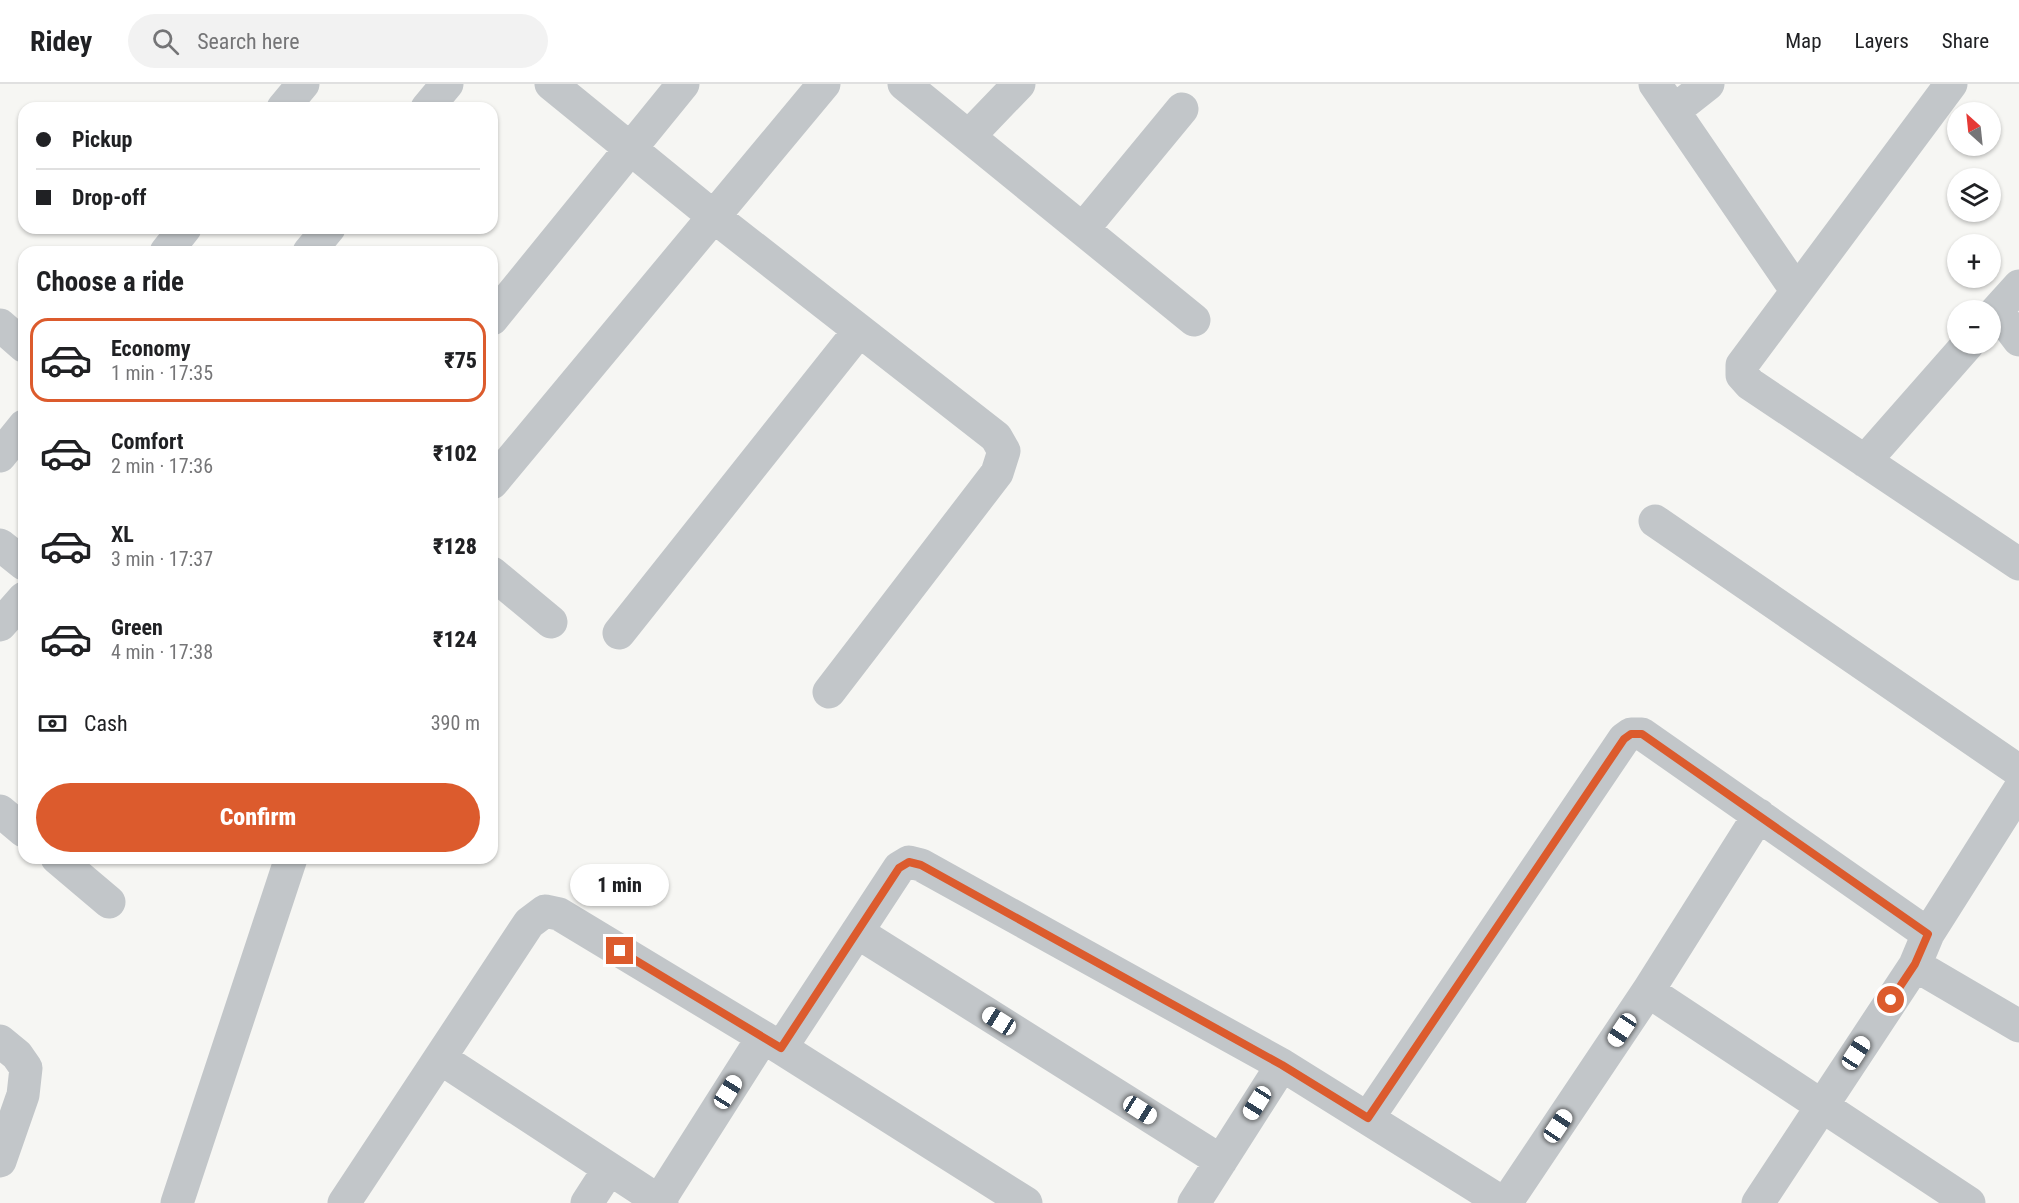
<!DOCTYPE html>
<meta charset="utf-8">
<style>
body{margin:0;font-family:"Roboto Condensed",sans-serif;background:#f2f2f2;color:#202124;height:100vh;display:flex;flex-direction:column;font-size:22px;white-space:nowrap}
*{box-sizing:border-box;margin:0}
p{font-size:20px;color:#757577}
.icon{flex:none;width:33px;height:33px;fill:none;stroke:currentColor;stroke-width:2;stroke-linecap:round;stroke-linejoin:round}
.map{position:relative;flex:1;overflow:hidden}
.panel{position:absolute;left:18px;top:162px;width:480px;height:618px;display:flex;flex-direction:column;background:#fff;border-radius:18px;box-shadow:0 2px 4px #0004}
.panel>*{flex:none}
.top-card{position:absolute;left:18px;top:18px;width:480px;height:132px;border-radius:18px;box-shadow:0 2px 4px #0004;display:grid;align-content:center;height:132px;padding:0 18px;background:#fff}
.needle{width:39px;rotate:333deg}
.controls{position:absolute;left:1947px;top:18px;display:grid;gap:12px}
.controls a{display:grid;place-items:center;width:54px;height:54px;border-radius:50%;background:#fff;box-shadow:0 2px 4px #0004;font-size:30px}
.end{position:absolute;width:27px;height:27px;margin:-14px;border:8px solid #dc5b2d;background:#fff;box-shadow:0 0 0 3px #fff}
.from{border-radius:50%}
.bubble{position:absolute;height:42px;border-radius:21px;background:#fff;box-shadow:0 2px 4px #0004;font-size:20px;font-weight:800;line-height:42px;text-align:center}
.car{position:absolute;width:18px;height:36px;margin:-18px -9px;border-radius:8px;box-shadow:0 0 4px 2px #0007;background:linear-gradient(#fff 24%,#345 0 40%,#fff 0 76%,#345 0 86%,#fff 0)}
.top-card b{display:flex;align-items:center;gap:21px;height:57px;font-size:22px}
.top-card b+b{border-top:2px solid #e0e0e0}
.top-card i{width:15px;height:15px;background:#202124}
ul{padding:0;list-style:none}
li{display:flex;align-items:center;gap:18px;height:84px;margin:0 12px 9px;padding:0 6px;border:3px solid transparent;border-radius:18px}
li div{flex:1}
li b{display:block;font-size:22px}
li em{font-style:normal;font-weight:800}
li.active{border-color:#dc5b2d}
li>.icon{width:54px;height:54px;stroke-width:1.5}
h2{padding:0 18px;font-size:27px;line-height:72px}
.pay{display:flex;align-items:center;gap:15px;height:66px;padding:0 18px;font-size:22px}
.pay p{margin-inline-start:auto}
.button{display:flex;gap:12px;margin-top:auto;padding:12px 18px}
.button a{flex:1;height:69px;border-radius:36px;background:#dc5b2d;color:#fff;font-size:24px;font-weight:800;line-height:69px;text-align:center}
header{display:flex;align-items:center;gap:36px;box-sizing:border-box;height:84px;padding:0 30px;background:#fff;border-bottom:2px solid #e0e0e0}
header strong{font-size:28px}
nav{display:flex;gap:33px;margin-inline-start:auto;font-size:21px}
.search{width:420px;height:54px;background:#f2f2f2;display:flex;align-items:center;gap:15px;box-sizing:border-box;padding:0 21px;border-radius:33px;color:#757577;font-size:22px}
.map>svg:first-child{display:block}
</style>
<header>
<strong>Ridey</strong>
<div class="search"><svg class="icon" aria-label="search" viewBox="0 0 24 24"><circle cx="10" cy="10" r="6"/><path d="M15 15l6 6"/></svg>Search here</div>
<nav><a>Map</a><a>Layers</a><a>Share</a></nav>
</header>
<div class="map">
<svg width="2019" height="1119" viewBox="0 0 2019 1119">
<rect width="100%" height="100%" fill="#f6f6f3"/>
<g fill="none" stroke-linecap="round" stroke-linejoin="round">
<path stroke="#c2c6c9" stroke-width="33" d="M551 0 713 132 996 353 1004 367 997 389 829 608
M904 0 1194 236
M1655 0 1796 206
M1951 0 1742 281V291L1750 300 2019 480
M283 24 303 0
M427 24 447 0
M1675 26 1708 0
M970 51 1019 0
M1083 145 1182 25
M166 168 185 144
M309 168 329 144
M1997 227 2019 256
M1990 234 2019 202
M492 235 683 0
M0 241 24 262
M0 372 24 342
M1865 377 1968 260
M492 399 824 0
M1655 437 2019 687
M0 461 24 480
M492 489 551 538
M0 541 24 514
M619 549 859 247
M0 727 24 747
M57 774 109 818
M857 848 1221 1077
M1915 881 2019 942
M1648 907 1969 1119
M0 957 17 971 26 984 23 1011 0 1077
M781 964 899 784 909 778 921 781 1282 981 1503 1119
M440 974 662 1119
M1368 1034 1624 655 1631 650H1642L1928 850
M659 1117 763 953
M177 1119 291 774
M344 1119 529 839 545 827 559 830 781 964 1026 1119
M587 1119 609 1085
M1194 1119 1282 981
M1506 1119 1648 907 1759 731
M1758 1119 1915 881 1928 850 2019 706"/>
</g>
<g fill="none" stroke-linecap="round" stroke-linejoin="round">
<path stroke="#dc5b2d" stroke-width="8" d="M620 867 781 964 899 784 909 778 921 781 1282 981 1368 1034 1624 655 1631 650H1642L1928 850 1915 880 1891 916"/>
</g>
</svg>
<div class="controls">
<a><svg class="needle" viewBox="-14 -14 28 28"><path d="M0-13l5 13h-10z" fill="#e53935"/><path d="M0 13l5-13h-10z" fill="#757577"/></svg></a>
<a><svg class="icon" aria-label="layers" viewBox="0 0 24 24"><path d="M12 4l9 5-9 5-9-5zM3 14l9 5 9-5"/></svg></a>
<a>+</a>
<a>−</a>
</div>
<i class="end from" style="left:1891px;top:916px"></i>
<i class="end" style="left:620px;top:867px"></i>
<div class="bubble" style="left:570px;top:780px;width:99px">1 min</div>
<i class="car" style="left:999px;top:937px;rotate:302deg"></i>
<i class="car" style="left:1622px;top:946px;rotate:214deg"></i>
<i class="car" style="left:1856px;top:969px;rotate:33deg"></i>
<i class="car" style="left:728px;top:1008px;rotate:32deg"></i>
<i class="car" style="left:1257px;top:1019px;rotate:212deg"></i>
<i class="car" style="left:1140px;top:1026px;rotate:122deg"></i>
<i class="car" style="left:1558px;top:1042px;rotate:34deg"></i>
<div class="top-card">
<b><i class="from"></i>Pickup</b>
<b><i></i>Drop-off</b>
</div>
<section class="panel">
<h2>Choose a ride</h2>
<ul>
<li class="active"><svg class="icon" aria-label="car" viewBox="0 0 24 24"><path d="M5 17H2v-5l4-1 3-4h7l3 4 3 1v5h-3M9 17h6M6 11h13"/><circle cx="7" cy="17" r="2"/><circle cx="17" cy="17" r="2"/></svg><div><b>Economy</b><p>1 min · 17:35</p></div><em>₹75</em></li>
<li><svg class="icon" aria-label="car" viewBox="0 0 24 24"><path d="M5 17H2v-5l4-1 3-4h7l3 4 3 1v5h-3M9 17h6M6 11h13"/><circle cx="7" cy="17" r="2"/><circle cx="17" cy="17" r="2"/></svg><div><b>Comfort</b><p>2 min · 17:36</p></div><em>₹102</em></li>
<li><svg class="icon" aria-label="car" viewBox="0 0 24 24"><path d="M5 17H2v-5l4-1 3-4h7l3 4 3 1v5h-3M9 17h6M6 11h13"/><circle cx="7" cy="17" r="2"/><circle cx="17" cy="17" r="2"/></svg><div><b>XL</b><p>3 min · 17:37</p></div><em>₹128</em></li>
<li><svg class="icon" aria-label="car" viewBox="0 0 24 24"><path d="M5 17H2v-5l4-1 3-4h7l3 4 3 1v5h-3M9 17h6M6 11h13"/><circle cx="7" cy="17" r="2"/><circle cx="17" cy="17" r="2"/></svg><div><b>Green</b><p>4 min · 17:38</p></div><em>₹124</em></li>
</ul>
<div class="pay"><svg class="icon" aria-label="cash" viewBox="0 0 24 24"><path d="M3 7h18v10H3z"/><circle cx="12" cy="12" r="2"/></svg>Cash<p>390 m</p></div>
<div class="button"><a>Confirm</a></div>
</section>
</div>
